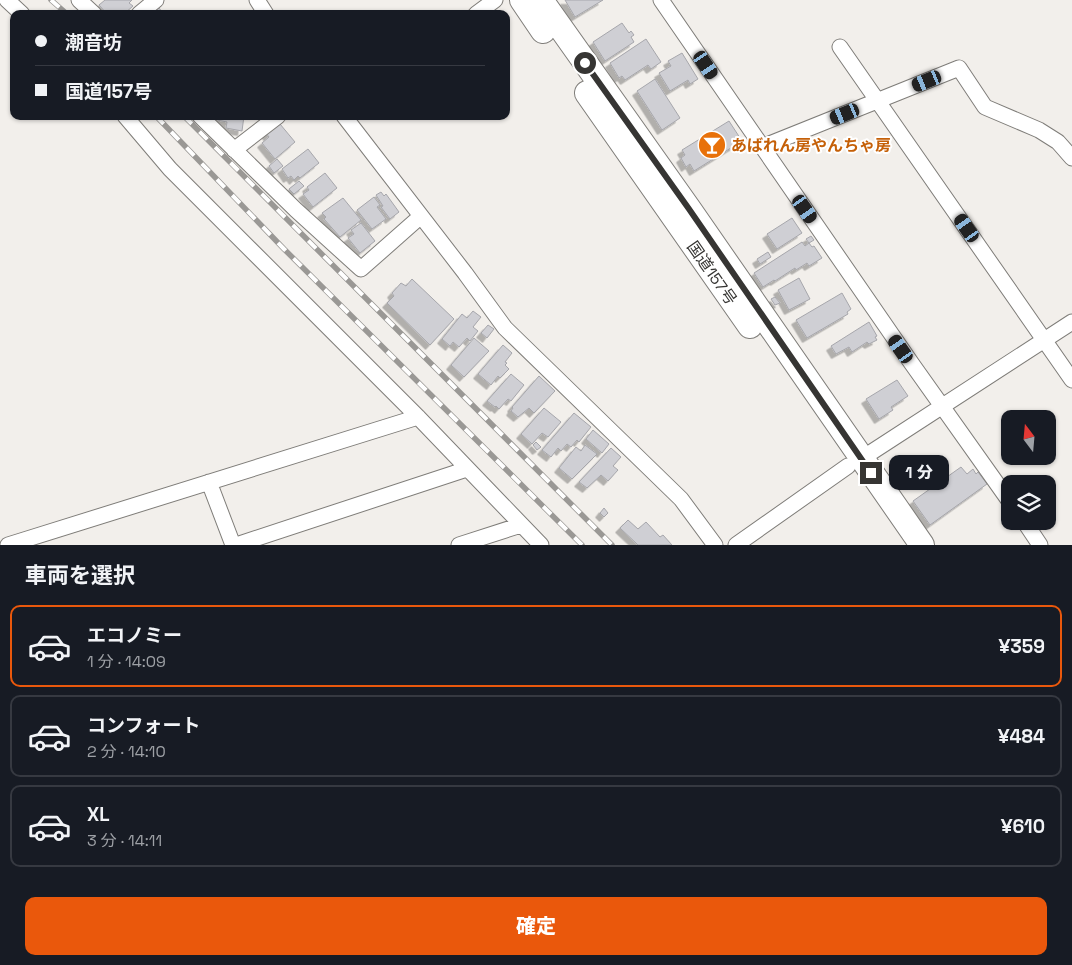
<!DOCTYPE html>
<html lang="ja">
<meta charset="utf-8">
<style>
body{margin:0;font-family:"Space Grotesk","Noto Sans JP",sans-serif;background:#242831;color:#f1f3f6;height:100vh;display:flex;flex-direction:column;font-size:19px;white-space:nowrap}
*{box-sizing:border-box;margin:0}
p{font-size:16px;color:#9ea1a6}
.icon{flex:none;width:28px;height:28px;fill:none;stroke:currentColor;stroke-width:2;stroke-linecap:round;stroke-linejoin:round}
.map{position:relative;height:545px;overflow:hidden}
.side{display:flex;flex-direction:column;background:#171b24;flex:1}
.side>*{flex:none}
.top-card{position:absolute;left:10px;top:10px;width:500px;height:110px;border-radius:10px;box-shadow:0 1px 4px #0004;display:grid;align-content:center;height:110px;padding:0 25px;background:#171b24}
.needle{width:32px;rotate:344deg}
.buttons{position:absolute;left:1001px;top:410px;display:grid;gap:10px}
.buttons a{display:grid;place-items:center;width:55px;height:55px;border-radius:10px;background:#171b24;box-shadow:0 1px 4px #0004;font-size:25px}
.end{position:absolute;width:22px;height:22px;margin:-11px;border:6px solid #363533;background:#fff;box-shadow:0 0 0 2px #fff}
.from{border-radius:50%}
.bubble{position:absolute;height:35px;border-radius:10px;background:#171b24;box-shadow:0 1px 4px #0004;font-size:16px;font-weight:800;line-height:35px;text-align:center}
.car{position:absolute;width:15px;height:30px;margin:-15px -8px;border-radius:6px;box-shadow:0 0 4px 1px #0007;background:linear-gradient(#222 24%,#8ab4d8 0 40%,#222 0 76%,#8ab4d8 0 86%,#222 0)}
.top-card b{display:flex;align-items:center;gap:18px;height:48px;font-size:19px}
.top-card b+b{border-top:1px solid #363941}
.top-card i{width:12px;height:12px;background:#f1f3f6}
ul{padding:0;list-style:none}
li{display:flex;align-items:center;gap:15px;height:82px;margin:0 10px 8px;padding:0 15px;border:2px solid #363941;border-radius:10px}
li div{flex:1}
li b{display:block;font-size:19px}
li em{font-style:normal;font-weight:800}
li.current{border-color:#ea580c}
li>.icon{width:45px;height:45px;stroke-width:1.5}
h2{padding:0 25px;font-size:22px;line-height:60px}
.primary-button{display:flex;gap:10px;margin-top:auto;padding:10px 25px}
.primary-button a{flex:1;height:58px;border-radius:10px;background:#ea580c;color:#fff;font-size:20px;font-weight:800;line-height:58px;text-align:center}
.map>svg:first-child{display:block}
</style>
<div class="map">
<svg width="1072" height="545" viewBox="0 0 1072 545">
<defs>
<filter id="shadow"><feDropShadow dx="-4.5" dy="4.5" stdDeviation="0" flood-color="#0004"/></filter>
</defs>
<rect width="100%" height="100%" fill="#f2efeb"/>
<path fill="#cfcfd4" stroke="#a6a6ab" filter="url(#shadow)" d="M105 0H132L129 3 133 6 124 14H113L110 11 107 14 99 5Z
M565 0H603L575 17Z
M158 7 164 14H151Z
M622 23 629 33 631 31 634 35 631 37 634 42 605 61 593 42Z
M646 39 661 62 651 69 648 65 625 80 622 76 619 78 610 63Z
M682 53 698 79 690 84 688 80 670 91 659 73 671 66 668 61Z
M655 79 680 118 662 130 637 91Z
M218 116H244L242 131 226 128 227 122 217 120Z
M729 121 742 141 694 171 690 164 686 167 681 158 685 155 682 150Z
M280 124 295 142 275 159 262 143 269 137 266 133Z
M308 149 319 163 300 178 298 176 294 180 291 176 288 178 282 169Z
M277 159 283 166 274 173 269 166Z
M325 173 337 188 313 207 303 194 309 190 307 187Z
M299 181 304 186 294 194 289 189Z
M381 192 384 196 386 194 399 212 390 219 381 207 383 206 376 195Z
M374 197 380 205 377 207 386 219 372 229 357 210Z
M343 198 361 220 340 237 324 219 326 217 322 213Z
M792 218 802 233 777 249 767 234Z
M361 223 375 241 360 253 348 238 354 234 351 230Z
M811 236 814 240 809 243 806 239Z
M802 242 805 246 809 243 812 247 814 246 822 258 809 266 807 263 796 270 795 268 775 281 774 280 763 287 754 273Z
M768 252 771 257 760 264 757 259Z
M799 278 810 299 789 310 778 290Z
M412 279 454 319 430 345 387 303 394 296 392 293 401 283 406 286Z
M842 293 851 309 847 312 848 314 807 338 796 320Z
M775 297 780 303 775 305 771 299Z
M473 311 481 317 473 327 478 331 470 341 467 338 459 347 453 342 450 346 442 339 462 314 467 318Z
M869 322 877 336 875 337 877 340 869 344 867 342 852 352 849 347 836 354 831 346Z
M488 325 494 329 487 338 481 333Z
M474 338 489 351 464 377 451 365Z
M503 345 512 353 505 362 507 363 505 365 509 369 500 378 498 376 491 385 478 374Z
M511 374 524 385 511 401 508 399 499 409 496 406 495 407 487 401Z
M539 376 555 391 534 413 529 408 518 417 511 411 513 408 512 407Z
M897 380 908 396 891 407 893 410 879 419 866 399Z
M544 408 561 422 548 437 542 433 532 444 521 434Z
M574 413 591 427 579 442 577 440 571 447 567 444 561 451 558 448 551 457 542 450Z
M593 430 609 444 602 453 586 439Z
M536 442 541 447 537 450 533 445Z
M585 445 597 454 572 479 559 468 576 447 581 451Z
M611 448 621 457 613 466 618 470 608 481 601 475 587 488 579 482Z
M961 467 967 474 973 469 976 474 978 472 987 484 930 525 913 501Z
M604 508 608 513 604 517 600 513Z
M628 520 638 529 646 522 660 537 663 535 672 545H638L620 528Z"/>
<g fill="none" stroke-linecap="round" stroke-linejoin="round">
<defs>
<path id="minor" d="M7 0 22 14
M79 0 94 14
M257 0 266 14
M661 0 912 364 1010 502
M139 14 156 0
M476 14 495 0
M840 47 1072 380
M125 116 170 169 418 417 541 545
M200 116 296 210 361 269 421 216
M344 116 465 273 505 328 681 499 715 545
M762 147 959 68 985 107 1039 130 1058 142 1072 158
M234 150 278 116
M861 459 1072 322
M209 482 233 545
M1024 521 1040 545
M8 545 418 417
M236 545 467 469
M459 545 521 525
M736 545 848 466"/>
<path id="trunk" d="M522 0 543 31
M541 0 689 209 922 545
M587 93 750 326"/>
</defs>
<use href="#minor" stroke="#7f7d79" stroke-width="17"/>
<use href="#trunk" stroke="#7f7d79" stroke-width="26"/>
<use href="#minor" stroke="#fff" stroke-width="15"/>
<use href="#trunk" stroke="#fff" stroke-width="24"/>
<defs>
<path id="rail" d="M51 0 67 14
M156 116 284 249 582 545
M184 116 612 545"/>
</defs>
<use href="#rail" stroke="#9a9895" stroke-width="5.5"/>
<use href="#rail" stroke="#fff" stroke-width="4" stroke-dasharray="11" stroke-linecap="butt"/>
</g>
<g fill="none" stroke-linecap="round" stroke-linejoin="round">
<path stroke="#363533" stroke-width="6" d="M585 63 689 209 871 473"/>
</g>
<defs>
<symbol id="bar-disc" viewBox="-11 -11 22 22"><circle r="9.5" fill="#e8710a" stroke="#fff"/><path d="M-6-5H6L.8 .8V4.5H3.5V6h-7V4.5H-.8V.8Z" fill="#fff"/></symbol>
</defs>
<g fill-rule="evenodd">
<use href="#bar-disc" x="696" y="129" width="32" height="32"/>
</g>
<g text-anchor="middle" dominant-baseline="central" stroke-width="4" stroke-linejoin="round" paint-order="stroke">
<g font-size="16" font-weight="bold" fill="#c56008" stroke="#fff" text-anchor="start">
<text x="731" y="145">あばれん房やんちゃ房</text>
</g>
<g font-size="16" fill="#363533" stroke="#fff">
<text transform="translate(712 273) rotate(55)">国道157号</text>
</g>
</g>
</svg>
<div class="buttons">
<a><svg class="needle" viewBox="-14 -14 28 28"><path d="M0-13l5 13h-10z" fill="#e53935"/><path d="M0 13l5-13h-10z" fill="#9ea1a6"/></svg></a>
<a><svg class="icon" aria-label="layers" viewBox="0 0 24 24"><path d="M12 4l9 5-9 5-9-5zM3 14l9 5 9-5"/></svg></a>
</div>
<i class="end from" style="left:585px;top:63px"></i>
<i class="end" style="left:871px;top:473px"></i>
<div class="bubble" style="left:889px;top:455px;width:60px">1 分</div>
<i class="car" style="left:706px;top:65px;rotate:146deg"></i>
<i class="car" style="left:927px;top:81px;rotate:248deg"></i>
<i class="car" style="left:845px;top:114px;rotate:248deg"></i>
<i class="car" style="left:805px;top:209px;rotate:145deg"></i>
<i class="car" style="left:967px;top:228px;rotate:325deg"></i>
<i class="car" style="left:901px;top:349px;rotate:325deg"></i>
<div class="top-card">
<b><i class="from"></i>潮音坊</b>
<b><i></i>国道157号</b>
</div>
</div>
<section class="side">
<h2>車両を選択</h2>
<ul>
<li class="current"><svg class="icon" aria-label="car" viewBox="0 0 24 24"><path d="M5 17H2v-5l4-1 3-4h7l3 4 3 1v5h-3M9 17h6M6 11h13"/><circle cx="7" cy="17" r="2"/><circle cx="17" cy="17" r="2"/></svg><div><b>エコノミー</b><p>1 分 · 14:09</p></div><em>¥359</em></li>
<li><svg class="icon" aria-label="car" viewBox="0 0 24 24"><path d="M5 17H2v-5l4-1 3-4h7l3 4 3 1v5h-3M9 17h6M6 11h13"/><circle cx="7" cy="17" r="2"/><circle cx="17" cy="17" r="2"/></svg><div><b>コンフォート</b><p>2 分 · 14:10</p></div><em>¥484</em></li>
<li><svg class="icon" aria-label="car" viewBox="0 0 24 24"><path d="M5 17H2v-5l4-1 3-4h7l3 4 3 1v5h-3M9 17h6M6 11h13"/><circle cx="7" cy="17" r="2"/><circle cx="17" cy="17" r="2"/></svg><div><b>XL</b><p>3 分 · 14:11</p></div><em>¥610</em></li>
</ul>
<div class="primary-button"><a>確定</a></div>
</section>
